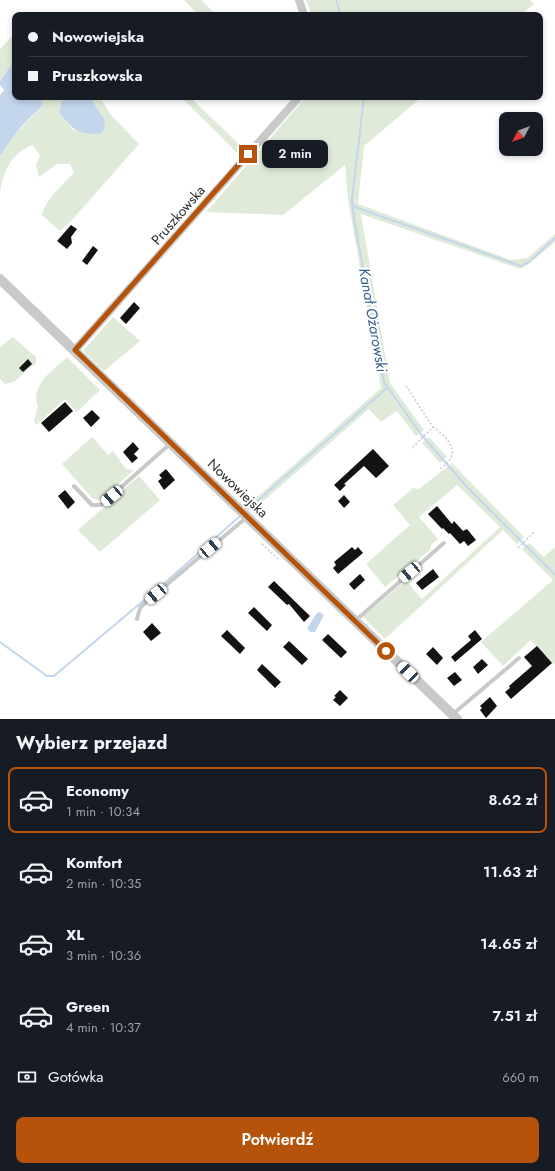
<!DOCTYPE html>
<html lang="pl">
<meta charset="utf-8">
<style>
body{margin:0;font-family:Jost,sans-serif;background:#242831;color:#f1f3f6;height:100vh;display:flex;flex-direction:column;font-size:15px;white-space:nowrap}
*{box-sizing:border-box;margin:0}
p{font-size:13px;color:#9ea1a6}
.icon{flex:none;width:22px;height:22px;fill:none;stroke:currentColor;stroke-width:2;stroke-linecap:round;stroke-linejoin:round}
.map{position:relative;height:719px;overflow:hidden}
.sheet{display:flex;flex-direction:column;background:#171b24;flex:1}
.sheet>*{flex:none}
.top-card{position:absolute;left:12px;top:12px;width:531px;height:88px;border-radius:8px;box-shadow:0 2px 6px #0003;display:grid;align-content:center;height:88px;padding:0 16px;background:#171b24}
.needle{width:26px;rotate:229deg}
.controls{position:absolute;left:499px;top:112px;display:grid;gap:8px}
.controls a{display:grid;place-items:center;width:44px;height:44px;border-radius:8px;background:#171b24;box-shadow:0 2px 6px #0003;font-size:20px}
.end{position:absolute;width:18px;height:18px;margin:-9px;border:5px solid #b45309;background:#fff;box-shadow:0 0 0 2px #fff}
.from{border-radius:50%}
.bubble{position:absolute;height:28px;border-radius:8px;background:#171b24;box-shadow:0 2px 6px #0003;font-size:13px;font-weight:600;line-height:28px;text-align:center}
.car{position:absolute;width:12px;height:24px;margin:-12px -6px;border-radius:5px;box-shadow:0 0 3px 1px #0007;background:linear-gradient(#fff 24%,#345 0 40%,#fff 0 76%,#345 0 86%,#fff 0)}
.top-card b{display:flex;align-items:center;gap:14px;height:38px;font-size:15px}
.top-card b+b{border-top:1px solid #363941}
.top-card i{width:10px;height:10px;background:#f1f3f6}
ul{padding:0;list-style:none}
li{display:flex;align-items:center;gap:12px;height:66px;margin:0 8px 6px;padding:0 8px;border:2px solid transparent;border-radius:8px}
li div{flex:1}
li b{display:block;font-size:15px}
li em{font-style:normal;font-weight:600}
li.active{border-color:#b45309}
li>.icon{width:36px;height:36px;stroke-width:1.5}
h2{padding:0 16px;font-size:18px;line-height:48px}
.pay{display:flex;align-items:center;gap:10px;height:44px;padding:0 16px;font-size:15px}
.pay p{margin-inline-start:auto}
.action{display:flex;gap:8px;margin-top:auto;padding:8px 16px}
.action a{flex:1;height:46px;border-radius:8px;background:#b45309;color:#fff;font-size:16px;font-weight:600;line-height:46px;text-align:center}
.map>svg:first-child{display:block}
</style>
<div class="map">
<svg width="555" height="719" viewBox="0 0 555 719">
<rect width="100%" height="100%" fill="#fff"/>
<path fill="#dfebd8" d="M184 0H201L216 15H198Z
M306 0H530L534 4 520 15H312Z
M15 33V59L0 81V49Z
M41 97H66L61 103 59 113 73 130 81 132 104 119 90 97H100L110 114 139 144 73 219 60 231 42 215C48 194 62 188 74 172L70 164H57L39 177 36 165 40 155 32 145C10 155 3 171 0 194 0 183 0 168 0 157 3 141 33 118 43 105Z
M181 97H190L246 151 241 157Z
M306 97H422L364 146 358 204 511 260 527 258 555 234V242L530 263 520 269 361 214 390 383 424 430 416 436 397 411 381 422 369 409 252 511 247 506 381 388 348 199 345 165 283 215 206 212Z
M113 317 140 341 104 371 83 351Z
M13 337 36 357V363L14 382 5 384 0 379V347Z
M67 357 100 390 77 412 65 399 36 425 34 420 38 407C30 385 52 371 67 357Z
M92 437 108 455 113 451 126 469 134 470 101 500 93 499 62 464Z
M429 437 447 457 440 463 422 443Z
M452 463 524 537 517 544 503 530 385 639 363 617 406 580 422 599 500 527 457 485 419 517 438 539 431 545 430 550 385 587 366 564 410 525 393 505 413 488 419 489Z
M139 476 160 500 100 552 78 530Z
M529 543 544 557 555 547V663L553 665 531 640 503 666 481 642 553 580 522 549Z"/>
<path fill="#c3d6ec" d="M15 59V97H41L43 105C37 112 31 116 25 123 15 132 8 145 0 156V95L4 90 0 85V81Z
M66 97H90L104 119 105 128 100 134C75 134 74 130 59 113L61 103Z
M320 612 324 615 315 632H310L307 628 317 613Z"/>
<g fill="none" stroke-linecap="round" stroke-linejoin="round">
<path stroke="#c3d6ec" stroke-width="2" d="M336 0 341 15
M364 97 352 199 354 219 384 382 420 433 466 486 555 575
M352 206 521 266 529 262 555 238
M248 509 387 388
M0 642 47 676H54L168 580 239 517"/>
</g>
<path fill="#131313" d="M71 225 77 229 71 237 72 243 67 249 57 241Z
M93 246 98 250 87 265 82 261Z
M134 302 140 308 126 324 120 318Z
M28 359 32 364 23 372 19 368Z
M65 402 73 411 49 432 41 423Z
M92 410 100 418 91 427 83 418Z
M133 442 139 449 134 454 138 458 132 463 123 452Z
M373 449 389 466 376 478 364 466 344 484 346 485 340 491 334 485Z
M166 469 175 480 164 490 158 481 162 478 159 475Z
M65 490 75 502 68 509 58 496Z
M344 495 350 502 344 508 338 501Z
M437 506 452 524 454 521 463 531 467 529 476 540 468 546 464 541 460 544 450 533 449 534 443 528 442 529 428 514Z
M352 547 355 550 358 547 363 553 338 574 333 568 336 565 334 562Z
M433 569 439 577 422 590 416 583Z
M360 574 365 580 354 590 349 584Z
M274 581 310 616 304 622 289 604 287 605 268 587Z
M254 607 272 625 267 631 248 613Z
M152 623 161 633 151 641 143 632Z
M227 630 245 648 240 654 221 636Z
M475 630 482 639 455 662 451 657 471 640 468 636Z
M328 634 347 652 341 658 322 640Z
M289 641 308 659 302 665 283 647Z
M537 646 552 663 511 699 505 692 510 688 509 686 532 666 524 657Z
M433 647 443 658 437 665 426 654Z
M482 659 488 665 478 674 473 667Z
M262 664 281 682 275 688 257 670Z
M455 672 462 680 454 686 447 678Z
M340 690 348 698 340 706 333 700 336 697 334 696Z
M490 697 497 706 486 718 480 710 482 708 480 706Z"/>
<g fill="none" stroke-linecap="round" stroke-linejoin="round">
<path stroke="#c9c9c9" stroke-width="1.5" stroke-dasharray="2 2" stroke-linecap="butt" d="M406 386 433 427 411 449
M433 427C442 433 457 446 451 458 449 462 444 466 440 469
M262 544 278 559
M518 548 534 532"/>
<path stroke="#c9c9c9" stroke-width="4" d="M74 486 92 505H101L171 443
M137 619 140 608 145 603 247 517
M355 621 444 543
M453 714 519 658"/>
<path stroke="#c9c9c9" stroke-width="8" d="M299 0 304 15
M75 350 299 97"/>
<path stroke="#c9c9c9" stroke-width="10" d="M0 279 457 719"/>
</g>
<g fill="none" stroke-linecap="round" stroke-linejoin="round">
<path stroke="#b45309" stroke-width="5" d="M248 154 75 350 386 651"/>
</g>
<g text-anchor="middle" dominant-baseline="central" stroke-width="4" stroke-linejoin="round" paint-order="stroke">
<g font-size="14" fill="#2c2c2c" stroke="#fff">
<text transform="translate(178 215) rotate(-49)">Pruszkowska</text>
<text transform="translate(238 488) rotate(44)">Nowowiejska</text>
</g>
<g font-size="15" font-style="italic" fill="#376091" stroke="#fff">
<text transform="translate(373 320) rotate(80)">Kanał Ożarowski</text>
</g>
</g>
</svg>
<div class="controls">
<a><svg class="needle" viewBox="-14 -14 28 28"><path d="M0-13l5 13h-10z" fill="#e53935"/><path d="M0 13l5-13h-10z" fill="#9ea1a6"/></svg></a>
</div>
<i class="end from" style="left:386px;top:651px"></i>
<i class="end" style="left:248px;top:154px"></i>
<div class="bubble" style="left:262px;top:140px;width:66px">2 min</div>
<i class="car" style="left:112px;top:496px;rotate:229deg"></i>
<i class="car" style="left:210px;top:548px;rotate:50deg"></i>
<i class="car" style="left:410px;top:572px;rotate:230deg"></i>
<i class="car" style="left:156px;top:594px;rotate:230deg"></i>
<i class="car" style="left:408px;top:672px;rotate:314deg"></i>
<div class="top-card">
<b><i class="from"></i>Nowowiejska</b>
<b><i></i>Pruszkowska</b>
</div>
</div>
<section class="sheet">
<h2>Wybierz przejazd</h2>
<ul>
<li class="active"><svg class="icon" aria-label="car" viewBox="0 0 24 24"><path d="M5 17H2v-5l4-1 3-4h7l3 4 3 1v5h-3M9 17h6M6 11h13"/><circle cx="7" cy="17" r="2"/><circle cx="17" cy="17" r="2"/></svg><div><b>Economy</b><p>1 min · 10:34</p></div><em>8.62 zł</em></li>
<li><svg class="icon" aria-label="car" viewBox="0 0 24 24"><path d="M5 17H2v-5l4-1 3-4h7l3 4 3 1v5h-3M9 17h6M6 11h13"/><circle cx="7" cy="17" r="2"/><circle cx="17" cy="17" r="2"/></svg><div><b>Komfort</b><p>2 min · 10:35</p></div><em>11.63 zł</em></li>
<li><svg class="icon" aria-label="car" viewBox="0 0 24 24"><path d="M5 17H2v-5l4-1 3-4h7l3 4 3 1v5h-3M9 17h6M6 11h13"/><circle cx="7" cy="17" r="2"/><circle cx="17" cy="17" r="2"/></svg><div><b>XL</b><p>3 min · 10:36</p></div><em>14.65 zł</em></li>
<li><svg class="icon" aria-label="car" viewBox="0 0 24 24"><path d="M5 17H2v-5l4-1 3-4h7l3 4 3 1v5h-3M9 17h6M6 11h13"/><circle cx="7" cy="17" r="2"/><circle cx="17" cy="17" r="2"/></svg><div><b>Green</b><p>4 min · 10:37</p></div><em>7.51 zł</em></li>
</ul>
<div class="pay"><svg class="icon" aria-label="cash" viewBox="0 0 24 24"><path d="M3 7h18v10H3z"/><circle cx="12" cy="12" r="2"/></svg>Gotówka<p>660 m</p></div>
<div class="action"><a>Potwierdź</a></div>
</section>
